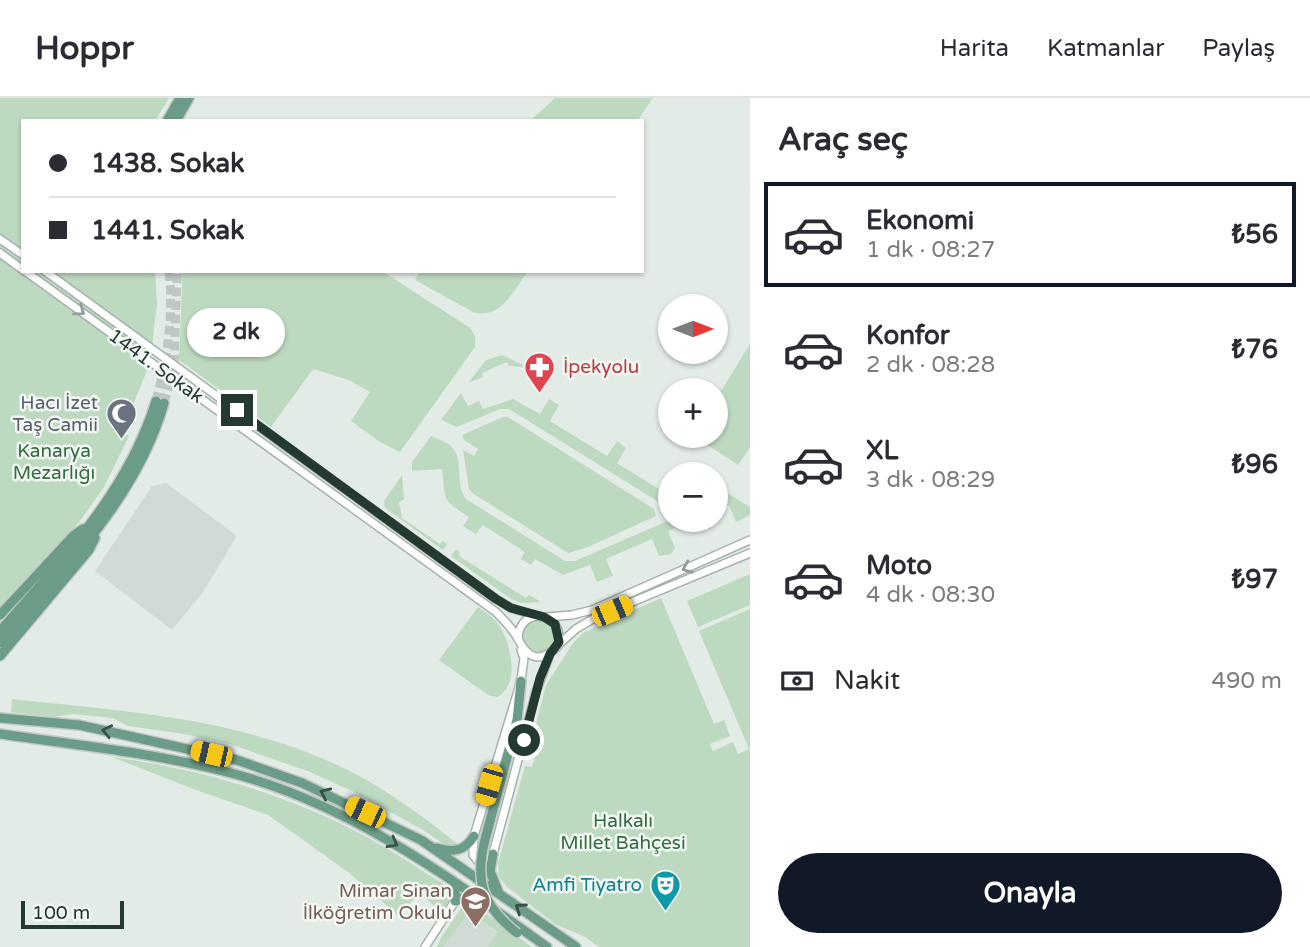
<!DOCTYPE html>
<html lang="tr">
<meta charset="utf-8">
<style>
body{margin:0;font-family:"Varela Round",sans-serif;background:#f7f7f7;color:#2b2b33;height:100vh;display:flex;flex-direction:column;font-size:26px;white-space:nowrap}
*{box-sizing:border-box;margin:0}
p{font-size:23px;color:#7c7c81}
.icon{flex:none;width:38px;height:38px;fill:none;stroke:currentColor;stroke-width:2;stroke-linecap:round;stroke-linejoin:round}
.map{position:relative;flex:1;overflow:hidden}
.panel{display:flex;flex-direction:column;background:#fff;width:560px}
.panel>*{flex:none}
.banner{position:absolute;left:21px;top:21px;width:623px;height:154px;border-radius:0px;box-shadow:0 2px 5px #0004;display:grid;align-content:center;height:154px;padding:0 28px;background:#fff}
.needle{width:46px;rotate:90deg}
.fabs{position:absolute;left:658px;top:196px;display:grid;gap:14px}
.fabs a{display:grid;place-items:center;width:70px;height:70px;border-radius:50%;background:#fff;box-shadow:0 2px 5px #0004;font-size:35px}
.scale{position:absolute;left:21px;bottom:18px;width:103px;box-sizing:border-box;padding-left:7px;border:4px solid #243a31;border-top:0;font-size:19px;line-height:24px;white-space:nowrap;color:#243a31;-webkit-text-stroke:5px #f3f8f4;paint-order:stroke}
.end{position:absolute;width:32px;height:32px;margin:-16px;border:9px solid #243a31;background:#fff;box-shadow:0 0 0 4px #fff}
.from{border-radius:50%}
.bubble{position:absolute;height:49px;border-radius:24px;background:#fff;box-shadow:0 2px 5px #0004;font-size:23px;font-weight:800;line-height:49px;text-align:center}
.car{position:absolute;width:21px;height:42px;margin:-21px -10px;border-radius:9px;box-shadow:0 0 5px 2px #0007;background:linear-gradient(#f5c518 24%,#345 0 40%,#f5c518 0 76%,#345 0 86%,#f5c518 0)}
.banner b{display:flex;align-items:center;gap:24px;height:66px;font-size:26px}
.banner b+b{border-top:2px solid #e1e1e2}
.banner i{width:18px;height:18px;background:#2b2b33}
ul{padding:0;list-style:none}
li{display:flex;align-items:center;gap:21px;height:105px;margin:0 14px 10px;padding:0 14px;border:4px solid transparent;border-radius:0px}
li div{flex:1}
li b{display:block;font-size:26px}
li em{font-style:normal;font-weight:800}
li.on{border-color:#111827}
li>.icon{width:63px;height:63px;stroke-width:1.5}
h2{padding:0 28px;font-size:32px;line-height:84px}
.pay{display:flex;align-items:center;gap:18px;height:77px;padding:0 28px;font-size:26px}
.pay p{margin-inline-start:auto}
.primary-button{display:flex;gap:14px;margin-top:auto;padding:14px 28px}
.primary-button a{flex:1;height:80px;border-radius:42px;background:#111827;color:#fff;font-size:28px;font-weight:800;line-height:80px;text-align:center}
header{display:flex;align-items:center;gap:42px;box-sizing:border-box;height:98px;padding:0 35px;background:#fff;border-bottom:2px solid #e1e1e2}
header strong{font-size:33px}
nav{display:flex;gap:38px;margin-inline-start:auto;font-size:24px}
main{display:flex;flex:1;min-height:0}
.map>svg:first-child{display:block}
</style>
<header>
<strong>Hoppr</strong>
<nav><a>Harita</a><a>Katmanlar</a><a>Paylaş</a></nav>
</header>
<main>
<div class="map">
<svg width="750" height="849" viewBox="0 0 750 849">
<rect width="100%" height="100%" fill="#e3ebe6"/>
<path fill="#d1dbd5" d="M166 385 237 438 204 493 172 532 95 473 152 388Z
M468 813 518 849H443Z"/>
<path fill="#bddac0" d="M0 0H169L155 23H23V173H155L157 206 150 265 122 334 129 338 104 389 80 423 0 513Z
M555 0H653L637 23H530Z
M181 173H382L470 230 475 238V249L400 354 380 344 351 323 370 294 349 282 313 271 271 329 179 262 182 190Z
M420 173H528C513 193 501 222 473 214L415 182Z
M750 246V349L738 367 694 338H716V301Z
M502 257 523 267 522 269 509 268 507 264 482 275 483 279 468 285 486 262Z
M461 295 468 308 479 303 483 311 513 301 540 316 549 301 559 307 550 323 607 358 617 343 626 350 617 365 670 398V411L509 311H500L457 329 441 322Z
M503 319H508L654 411 656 418 588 449 568 455 472 395 469 391 463 352 474 358 478 351 464 342 462 337Z
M431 338C437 341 446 343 451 348 465 361 454 387 466 401L565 463H575L670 422H695L668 433 675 450 671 456 659 458 652 441 606 461 613 478 597 484 590 467 563 477 535 461 531 467 521 461 525 454 483 427 476 436 463 428 469 419C441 401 446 403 442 371L412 373V364Z
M402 377 404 402 399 404 402 420 440 446 443 443 447 446 443 452 385 410 384 403Z
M716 388 750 409V417L736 424 729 407 716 413Z
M456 451 460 454 459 458 526 500 529 497 541 504 522 505 511 501 451 458Z
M750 476V507L698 529 687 503Z
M661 500 714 626 724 622 730 638 710 646 713 653 733 644 738 656 749 651 699 533 750 511V849H599L585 839 555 826 507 789 499 779 498 765 525 668 532 669 536 656 529 654 546 587 573 545 583 535Z
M478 509C485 514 494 519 499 527 511 545 521 587 497 599L488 597 439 562Z
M522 539a16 16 0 1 1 32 0a16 16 0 1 1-32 0Z
M12 601C121 613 233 619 335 666 380 686 420 716 459 747L451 748 442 745 423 732 354 694 310 674 230 646 184 636 128 628 113 620 73 616 54 619 11 614Z
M112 659C199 671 284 695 363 737 393 753 421 772 450 790L453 793 451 802 440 813 419 795 399 818 348 774 268 717 196 692Z
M468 805H471L532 849H488L498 834 469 814 443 849H437L442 838 464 806Z"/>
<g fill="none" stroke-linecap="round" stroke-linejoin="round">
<path stroke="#bdc8c2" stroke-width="9" stroke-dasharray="9 4.5" stroke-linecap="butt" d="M156 303C167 261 174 217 169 173
M164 305 174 269 177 173"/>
<defs>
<path id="minor" d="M0 141 23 157
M0 155 23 172
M25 173 496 514C504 522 513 531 518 541 528 560 539 566 557 549 569 515 519 505 518 541
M45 173 496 501 511 510 537 518
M546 519 572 517 592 512 750 442
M557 548 576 531 596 519 750 455
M521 552 524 560 521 583 474 738 473 757 478 763 486 762 493 756 536 594 550 556
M425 849 455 803"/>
<path id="major" d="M167 23 180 0
M176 23 189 0
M0 517 73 438 83 431
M0 533C61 463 128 394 156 303
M0 545C63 471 137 401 164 305
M0 558 89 452 95 440
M0 620 79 627 237 662 302 685 421 742 576 849
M0 636C77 647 155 655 231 675 350 706 449 779 547 849
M486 738 517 622 521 583
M437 750C453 755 465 753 474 738
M493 756 490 773 498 793
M455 785V803L472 796"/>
</defs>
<use href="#minor" stroke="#a6b2ac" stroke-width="10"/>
<use href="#major" stroke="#c2c8c5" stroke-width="12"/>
<use href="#minor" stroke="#fff" stroke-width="7"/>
<use href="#major" stroke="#6b9c87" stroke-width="9"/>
<defs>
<path id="major-bridge" d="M486 738C474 781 481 807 517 835"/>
</defs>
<use href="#major-bridge" stroke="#c2c8c5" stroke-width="12" stroke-linecap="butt"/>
<use href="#major-bridge" stroke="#6b9c87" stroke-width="9"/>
</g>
<defs><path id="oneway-chevron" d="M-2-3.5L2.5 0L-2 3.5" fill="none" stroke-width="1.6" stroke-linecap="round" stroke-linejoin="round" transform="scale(1.75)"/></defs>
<g stroke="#929c98">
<use href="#oneway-chevron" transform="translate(80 213) rotate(36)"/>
<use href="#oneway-chevron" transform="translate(687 470) rotate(157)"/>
</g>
<g stroke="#365246">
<use href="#oneway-chevron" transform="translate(107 633) rotate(-168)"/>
<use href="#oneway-chevron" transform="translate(325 695) rotate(-155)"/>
<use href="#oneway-chevron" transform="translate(393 745) rotate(29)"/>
<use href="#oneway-chevron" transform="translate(520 810) rotate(-145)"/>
</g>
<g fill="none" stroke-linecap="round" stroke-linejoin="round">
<path stroke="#243a31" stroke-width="9" d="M237 312 496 501 511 510 544 519 555 526 559 544 550 556 540 580 524 642"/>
</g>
<defs>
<symbol id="pharmacy-pin" viewBox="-11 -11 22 30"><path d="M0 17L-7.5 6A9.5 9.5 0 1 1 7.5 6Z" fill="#e0444e" stroke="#f3f8f4"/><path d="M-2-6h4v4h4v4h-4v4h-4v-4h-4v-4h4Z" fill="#fff"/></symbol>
<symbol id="mosque-pin" viewBox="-11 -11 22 30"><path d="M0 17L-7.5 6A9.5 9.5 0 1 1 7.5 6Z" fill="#6b7280" stroke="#f3f8f4"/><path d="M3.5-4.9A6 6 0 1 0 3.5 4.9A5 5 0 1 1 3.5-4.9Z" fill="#fff"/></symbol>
<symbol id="theatre-pin" viewBox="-11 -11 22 30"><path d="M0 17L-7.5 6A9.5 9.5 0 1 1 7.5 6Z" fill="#0f9aa8" stroke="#f3f8f4"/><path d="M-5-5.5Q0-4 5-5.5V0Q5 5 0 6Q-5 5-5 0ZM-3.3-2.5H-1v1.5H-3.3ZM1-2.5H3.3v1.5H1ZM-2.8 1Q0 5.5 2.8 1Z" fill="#fff"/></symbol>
<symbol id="school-pin" viewBox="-11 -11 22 30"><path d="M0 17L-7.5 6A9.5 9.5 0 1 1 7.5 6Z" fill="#8d6e63" stroke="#f3f8f4"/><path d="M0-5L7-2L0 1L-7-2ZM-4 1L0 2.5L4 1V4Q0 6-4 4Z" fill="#fff"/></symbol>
</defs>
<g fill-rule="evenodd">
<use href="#pharmacy-pin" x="522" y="252" width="35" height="47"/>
<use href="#mosque-pin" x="104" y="298" width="35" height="47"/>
<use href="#theatre-pin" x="648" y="770" width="35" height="47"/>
<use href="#school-pin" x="458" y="786" width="35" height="47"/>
</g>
<g text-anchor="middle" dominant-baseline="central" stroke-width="5" stroke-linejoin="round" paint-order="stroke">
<g font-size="19" fill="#243a31" stroke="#f3f8f4">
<text transform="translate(156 268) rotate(36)">1441. Sokak</text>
</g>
<g font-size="19" fill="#be3a42" stroke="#f3f8f4" text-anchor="start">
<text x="563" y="269">İpekyolu</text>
</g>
<g font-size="19" fill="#5b616d" stroke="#f3f8f4" text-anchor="end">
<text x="98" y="305">Hacı İzet<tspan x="98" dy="22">Taş Camii</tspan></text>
</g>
<g font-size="19" fill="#326d3f" stroke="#f3f8f4">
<text x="54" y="353">Kanarya<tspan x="54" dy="22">Mezarlığı</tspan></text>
<text x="623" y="723">Halkalı<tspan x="623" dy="22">Millet Bahçesi</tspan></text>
</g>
<g font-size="19" fill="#0d838f" stroke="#f3f8f4" text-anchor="end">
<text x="642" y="787">Amfi Tiyatro</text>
</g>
<g font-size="19" fill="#785e54" stroke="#f3f8f4" text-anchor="end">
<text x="452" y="793">Mimar Sinan<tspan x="452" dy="22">İlköğretim Okulu</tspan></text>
</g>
</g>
</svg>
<div class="fabs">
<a><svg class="needle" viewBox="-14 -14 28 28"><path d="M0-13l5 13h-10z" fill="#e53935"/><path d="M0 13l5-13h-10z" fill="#7c7c81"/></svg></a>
<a>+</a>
<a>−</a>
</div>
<div class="scale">100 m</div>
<i class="end from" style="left:524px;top:642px"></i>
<i class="end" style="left:237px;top:312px"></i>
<div class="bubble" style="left:187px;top:210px;width:98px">2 dk</div>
<i class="car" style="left:612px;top:513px;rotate:67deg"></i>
<i class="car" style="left:211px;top:656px;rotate:283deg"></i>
<i class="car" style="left:489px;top:687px;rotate:196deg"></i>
<i class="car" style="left:365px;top:714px;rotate:295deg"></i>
<div class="banner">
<b><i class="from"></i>1438. Sokak</b>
<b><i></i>1441. Sokak</b>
</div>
</div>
<section class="panel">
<h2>Araç seç</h2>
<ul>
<li class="on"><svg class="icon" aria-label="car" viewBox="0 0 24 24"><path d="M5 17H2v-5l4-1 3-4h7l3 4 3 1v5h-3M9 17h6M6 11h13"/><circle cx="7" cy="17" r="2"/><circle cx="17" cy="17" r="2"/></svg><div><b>Ekonomi</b><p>1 dk · 08:27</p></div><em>₺56</em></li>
<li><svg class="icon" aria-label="car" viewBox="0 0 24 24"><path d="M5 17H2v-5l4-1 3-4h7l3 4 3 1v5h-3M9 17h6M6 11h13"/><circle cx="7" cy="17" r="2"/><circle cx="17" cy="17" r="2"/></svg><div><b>Konfor</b><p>2 dk · 08:28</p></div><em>₺76</em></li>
<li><svg class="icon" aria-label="car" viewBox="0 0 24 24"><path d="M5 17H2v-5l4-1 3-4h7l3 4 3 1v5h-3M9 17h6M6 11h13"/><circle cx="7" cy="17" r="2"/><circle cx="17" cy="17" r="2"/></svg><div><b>XL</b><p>3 dk · 08:29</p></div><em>₺96</em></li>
<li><svg class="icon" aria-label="car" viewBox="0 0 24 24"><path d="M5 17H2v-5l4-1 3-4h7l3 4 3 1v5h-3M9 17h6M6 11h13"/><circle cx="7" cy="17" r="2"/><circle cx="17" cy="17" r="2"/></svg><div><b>Moto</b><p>4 dk · 08:30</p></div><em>₺97</em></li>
</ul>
<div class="pay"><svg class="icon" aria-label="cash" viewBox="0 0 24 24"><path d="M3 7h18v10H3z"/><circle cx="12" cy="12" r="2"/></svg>Nakit<p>490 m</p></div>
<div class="primary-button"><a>Onayla</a></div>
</section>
</main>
